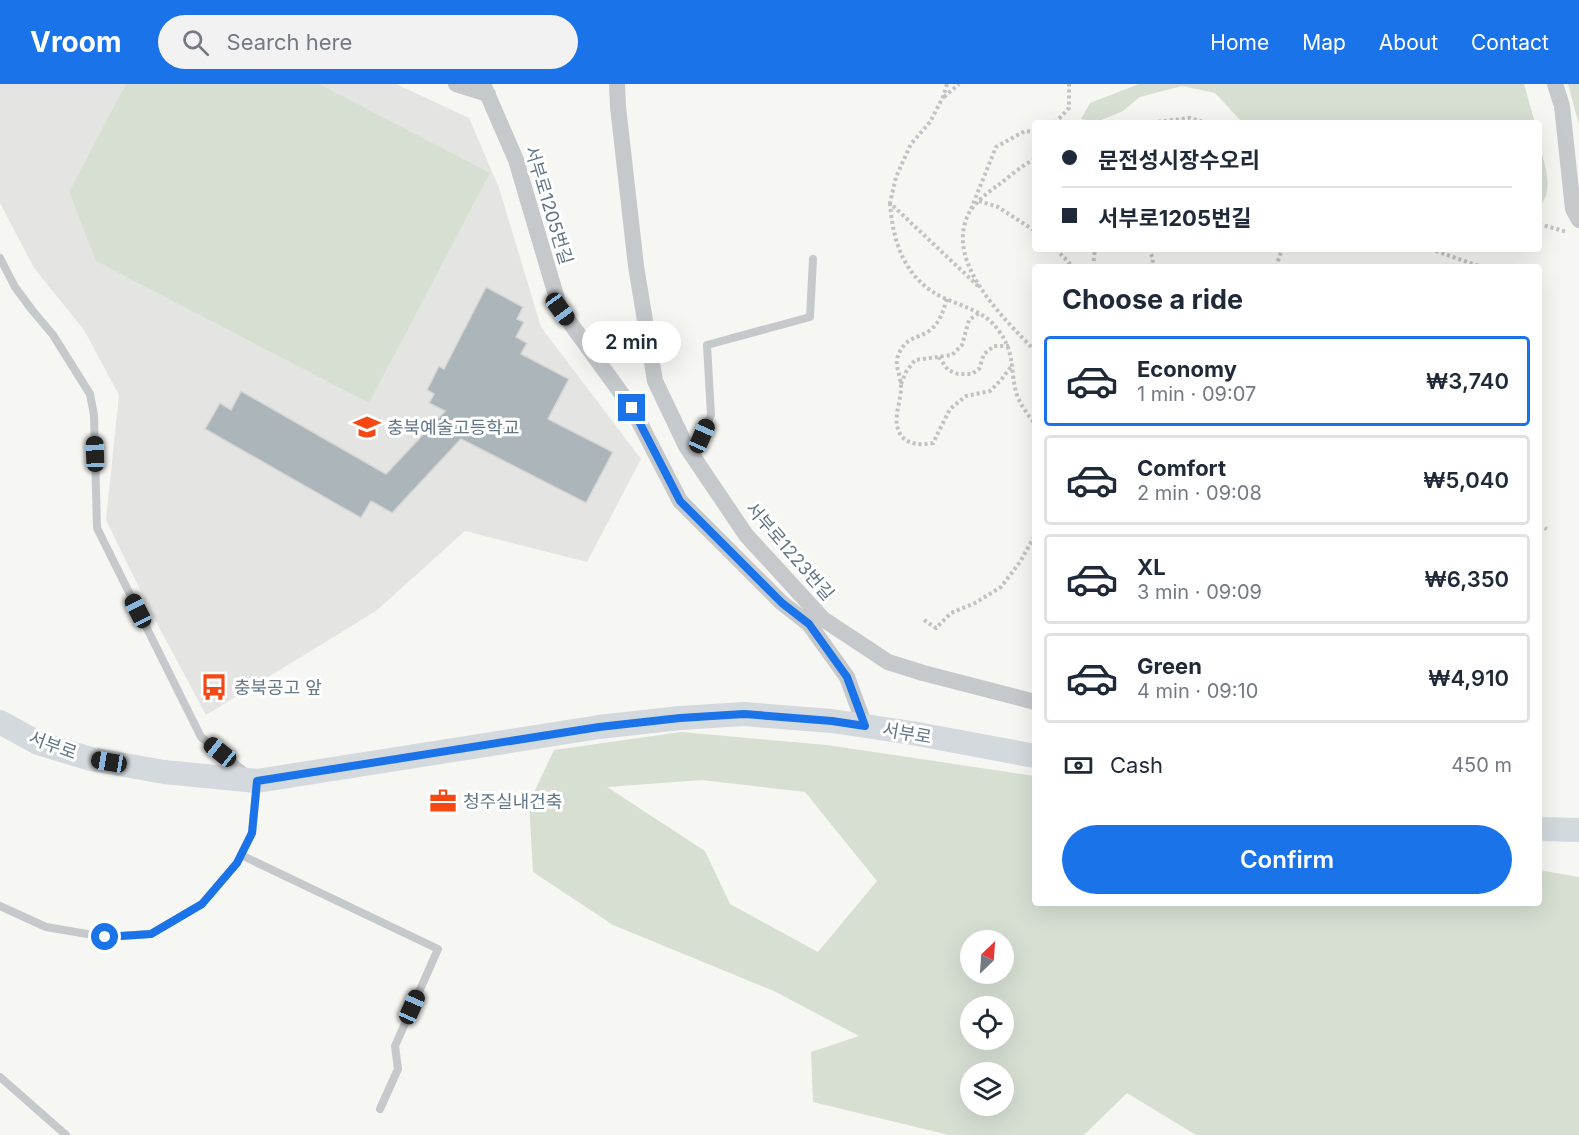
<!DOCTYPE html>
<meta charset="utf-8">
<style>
body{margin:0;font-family:Inter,"Noto Sans KR",sans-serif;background:#f2f2f3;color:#1f2937;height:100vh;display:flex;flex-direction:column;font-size:22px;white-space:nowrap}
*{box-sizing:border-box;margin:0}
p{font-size:20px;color:#747a83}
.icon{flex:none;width:33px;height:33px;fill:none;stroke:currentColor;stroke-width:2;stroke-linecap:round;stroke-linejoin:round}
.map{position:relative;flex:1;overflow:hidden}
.drawer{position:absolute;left:1032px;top:180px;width:510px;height:642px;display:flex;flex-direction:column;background:#fff;border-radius:6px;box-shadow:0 6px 24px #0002}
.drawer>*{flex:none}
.guide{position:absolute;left:1032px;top:36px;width:510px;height:132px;border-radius:6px;box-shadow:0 6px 24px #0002;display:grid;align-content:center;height:132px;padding:0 30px;background:#fff}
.needle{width:39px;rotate:25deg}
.fabs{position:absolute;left:960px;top:846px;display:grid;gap:12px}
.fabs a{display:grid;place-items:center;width:54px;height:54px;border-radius:50%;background:#fff;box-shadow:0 6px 24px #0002;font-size:30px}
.end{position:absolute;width:27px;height:27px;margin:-14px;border:8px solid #1a73e8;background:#fff;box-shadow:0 0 0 3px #fff}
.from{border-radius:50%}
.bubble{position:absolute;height:42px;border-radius:21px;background:#fff;box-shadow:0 6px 24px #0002;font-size:20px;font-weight:600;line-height:42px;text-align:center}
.car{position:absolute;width:18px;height:36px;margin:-18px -9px;border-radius:8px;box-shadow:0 0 4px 2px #0007;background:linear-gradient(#222 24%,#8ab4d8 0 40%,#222 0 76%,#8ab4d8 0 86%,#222 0)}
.guide b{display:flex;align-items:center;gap:21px;height:57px;font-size:22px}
.guide b+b{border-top:2px solid #e0e1e3}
.guide i{width:15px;height:15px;background:#1f2937}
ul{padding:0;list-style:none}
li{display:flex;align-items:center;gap:18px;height:90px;margin:0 12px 9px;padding:0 18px;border:3px solid #e0e1e3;border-radius:6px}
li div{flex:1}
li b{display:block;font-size:22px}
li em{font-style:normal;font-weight:600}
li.on{border-color:#1a73e8}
li>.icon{width:54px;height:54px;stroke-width:1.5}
h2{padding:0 30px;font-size:27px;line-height:72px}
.pay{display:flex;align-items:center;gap:15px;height:66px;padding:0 30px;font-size:22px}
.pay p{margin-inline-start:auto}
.cta{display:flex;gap:12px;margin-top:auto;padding:12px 30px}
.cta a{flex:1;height:69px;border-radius:36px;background:#1a73e8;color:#fff;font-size:24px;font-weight:600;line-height:69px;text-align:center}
header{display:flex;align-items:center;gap:36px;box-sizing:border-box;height:84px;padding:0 30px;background:#1a73e8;color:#fff}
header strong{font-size:28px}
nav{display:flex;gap:33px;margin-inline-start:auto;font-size:21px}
.search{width:420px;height:54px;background:#f2f2f3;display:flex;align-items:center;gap:15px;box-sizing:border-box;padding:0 21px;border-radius:33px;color:#747a83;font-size:22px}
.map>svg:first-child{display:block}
</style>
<header>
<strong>Vroom</strong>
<div class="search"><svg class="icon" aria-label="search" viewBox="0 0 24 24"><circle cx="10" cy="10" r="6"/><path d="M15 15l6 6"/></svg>Search here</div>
<nav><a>Home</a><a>Map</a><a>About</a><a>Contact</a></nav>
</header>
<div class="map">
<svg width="1579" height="1051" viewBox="0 0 1579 1051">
<rect width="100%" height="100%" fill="#f6f6f2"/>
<path fill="#e4e5e3" d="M0 0H396L469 34 499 104 541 243 641 375 587 478 465 447 376 527 206 631 153 532 106 436 119 311 84 246 34 184 0 119Z"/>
<path fill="#d7dfd3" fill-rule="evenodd" d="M126 0H319L490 89 369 319 96 177 69 108Z
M1139 0H1524L1535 39H1246L1242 38 1215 9 1182 2 1140 13 1123 27 1097 38 1081 35 1090 19Z
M1568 0H1579V41Z
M1539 58C1543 76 1556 107 1539 122Z
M681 648 827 661 1035 692V819H1539V786L1579 793V1051H1196L1127 1009 1084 1051H949L813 1018 811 968 859 952 774 907 613 841 533 788 529 719 554 666ZM702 696 805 708 877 797 818 868 730 820 705 767 607 703ZM970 856H1004V890H970ZM1004 922V956H970V922ZM1004 988V1022H970V988Z"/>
<path fill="#acb5ba" stroke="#d7d7d5" stroke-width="1.5" d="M486 203 523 223 517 235 524 238 516 253 527 259 521 270 569 295 548 335 613 368 586 419 461 355 392 429 371 417 361 434 205 345 220 319 231 326 241 307 386 390 445 327 429 319 434 310 427 306 439 282 444 285Z"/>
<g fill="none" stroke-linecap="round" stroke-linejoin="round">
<path stroke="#c0c2c4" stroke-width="4" stroke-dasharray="3 3" stroke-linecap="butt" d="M947 0 943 13 930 38 911 60 896 93 890 119 978 202
M944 13 959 0
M1055 39 1069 24V0
M1146 39 1190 34 1207 39
M1035 75C1021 82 1009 93 997 102 987 109 974 119 968 131 945 180 1005 235 1035 267
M979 117 998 123 1035 147
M890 119C893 159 905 196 944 214 964 223 986 228 999 247 1015 269 1010 284 1016 308 1019 319 1028 331 1035 340
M971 125 996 63 1025 47 1035 48
M1539 140 1567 148
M1056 165 1073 183
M1148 165 1153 174 1152 183
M1430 165 1482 183
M1093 183 1095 165
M1276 183 1282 165
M947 215C943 227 940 239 929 247 919 254 909 253 902 264 891 280 901 287 901 304 901 314 895 331 897 341 900 360 917 362 933 359L950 325 966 312 990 307 1001 296 1013 280
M939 273 948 286 958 290H972L979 285 984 270 994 262H1009
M901 300 906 288 915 276 952 271 962 261 969 236 979 229
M1539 442 1547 445
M924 536 936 544 951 529 975 519 1001 503 1020 478 1034 453 1035 447"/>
<path stroke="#c5c9cc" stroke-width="8" d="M0 174 15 203 32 226 53 251 90 310 94 331 97 444 201 653 248 690
M693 372 711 331 707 261 810 233 813 175
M241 771 438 865 395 962 398 985 380 1025
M0 822 46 843 105 853 151 850 202 820 237 779 252 749 257 699
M0 993 66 1051"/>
<path stroke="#c5c9cc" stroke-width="16" d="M456 0 488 10
M483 0 516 76 560 225 632 324 680 417 782 519 809 540 847 593 865 642
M617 0 618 23 636 182 655 297 686 362 746 451 823 535 888 578 923 589 1035 618
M1555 0 1562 22 1573 125 1579 136"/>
<path stroke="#d3d9dd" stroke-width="24" d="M0 638 38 659 91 675 164 688 257 697 599 643 680 634 744 630 832 637 912 649 1035 672
M1539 745 1579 746"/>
</g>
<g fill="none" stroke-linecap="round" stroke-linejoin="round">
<path stroke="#1a73e8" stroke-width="8" d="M105 853 151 850 202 820 237 779 252 749 257 697 599 643 680 634 744 630 832 637 865 642 847 593 809 540 782 519 680 417 632 324"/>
</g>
<defs>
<symbol id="school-bare" viewBox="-9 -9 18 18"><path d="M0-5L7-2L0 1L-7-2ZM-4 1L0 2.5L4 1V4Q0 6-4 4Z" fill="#f54813" stroke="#fff" stroke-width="2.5" paint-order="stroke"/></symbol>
<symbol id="bus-bare" viewBox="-9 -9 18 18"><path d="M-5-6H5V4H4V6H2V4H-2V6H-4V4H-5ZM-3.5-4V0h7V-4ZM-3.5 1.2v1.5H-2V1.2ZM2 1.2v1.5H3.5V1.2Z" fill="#f54813" stroke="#fff" stroke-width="2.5" paint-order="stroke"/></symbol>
<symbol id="office-bare" viewBox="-9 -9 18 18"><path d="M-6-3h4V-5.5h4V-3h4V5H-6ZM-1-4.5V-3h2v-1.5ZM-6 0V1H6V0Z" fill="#f54813" stroke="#fff" stroke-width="2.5" paint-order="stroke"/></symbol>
</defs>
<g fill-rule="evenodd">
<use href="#school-bare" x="348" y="324" width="38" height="38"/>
<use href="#bus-bare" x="195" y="584" width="38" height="38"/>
<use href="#office-bare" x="424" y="698" width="38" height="38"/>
</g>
<g text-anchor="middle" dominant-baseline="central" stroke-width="6" stroke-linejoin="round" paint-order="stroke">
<g font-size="18" fill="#627686" stroke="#fff">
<text transform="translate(549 121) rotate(73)">서부로1205번길</text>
<text transform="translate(790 467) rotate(49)">서부로1223번길</text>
<text transform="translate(907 649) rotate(10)">서부로</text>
<text transform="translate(53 661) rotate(20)">서부로</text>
</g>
<g font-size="18" fill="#627686" stroke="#fff" text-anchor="start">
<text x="387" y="343">충북예술고등학교</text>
<text x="234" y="603">충북공고 앞</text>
<text x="463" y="717">청주실내건축</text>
</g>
</g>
</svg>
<div class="fabs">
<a><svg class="needle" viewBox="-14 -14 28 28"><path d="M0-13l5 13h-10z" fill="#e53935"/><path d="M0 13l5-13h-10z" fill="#747a83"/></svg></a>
<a><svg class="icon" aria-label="locate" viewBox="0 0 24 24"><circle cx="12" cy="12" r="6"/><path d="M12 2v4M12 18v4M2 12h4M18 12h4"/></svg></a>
<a><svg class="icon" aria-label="layers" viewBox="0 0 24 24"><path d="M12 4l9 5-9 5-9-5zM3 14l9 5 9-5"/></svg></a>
</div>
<i class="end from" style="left:105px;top:853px"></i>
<i class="end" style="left:632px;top:324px"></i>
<div class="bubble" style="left:582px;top:237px;width:99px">2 min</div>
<i class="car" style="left:560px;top:225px;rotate:144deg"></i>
<i class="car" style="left:702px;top:352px;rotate:24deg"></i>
<i class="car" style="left:95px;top:370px;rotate:358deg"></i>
<i class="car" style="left:138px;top:527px;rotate:333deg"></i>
<i class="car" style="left:220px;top:668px;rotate:309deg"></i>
<i class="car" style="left:109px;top:678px;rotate:280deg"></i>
<i class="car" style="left:412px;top:923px;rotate:24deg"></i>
<div class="guide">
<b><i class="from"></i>문전성시장수오리</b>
<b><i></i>서부로1205번길</b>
</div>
<section class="drawer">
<h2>Choose a ride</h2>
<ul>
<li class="on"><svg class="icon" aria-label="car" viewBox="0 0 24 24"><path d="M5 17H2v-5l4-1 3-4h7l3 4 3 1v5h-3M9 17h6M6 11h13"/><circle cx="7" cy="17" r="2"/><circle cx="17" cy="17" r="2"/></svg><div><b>Economy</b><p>1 min · 09:07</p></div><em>₩3,740</em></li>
<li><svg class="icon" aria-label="car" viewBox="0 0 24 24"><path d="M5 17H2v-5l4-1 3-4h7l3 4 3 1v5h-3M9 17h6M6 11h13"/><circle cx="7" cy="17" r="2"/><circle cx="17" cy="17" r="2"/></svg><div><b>Comfort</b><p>2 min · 09:08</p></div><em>₩5,040</em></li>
<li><svg class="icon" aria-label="car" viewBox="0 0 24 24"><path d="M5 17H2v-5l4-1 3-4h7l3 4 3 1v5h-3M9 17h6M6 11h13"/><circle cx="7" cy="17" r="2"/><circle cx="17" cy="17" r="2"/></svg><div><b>XL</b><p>3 min · 09:09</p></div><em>₩6,350</em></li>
<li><svg class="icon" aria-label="car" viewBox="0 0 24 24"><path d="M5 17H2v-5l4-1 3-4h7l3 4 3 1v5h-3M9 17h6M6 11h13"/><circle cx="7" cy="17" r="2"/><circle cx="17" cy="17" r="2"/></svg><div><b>Green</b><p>4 min · 09:10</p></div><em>₩4,910</em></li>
</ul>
<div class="pay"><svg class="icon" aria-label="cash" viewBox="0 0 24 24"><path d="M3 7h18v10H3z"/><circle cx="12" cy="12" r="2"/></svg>Cash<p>450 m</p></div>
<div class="cta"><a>Confirm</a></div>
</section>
</div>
